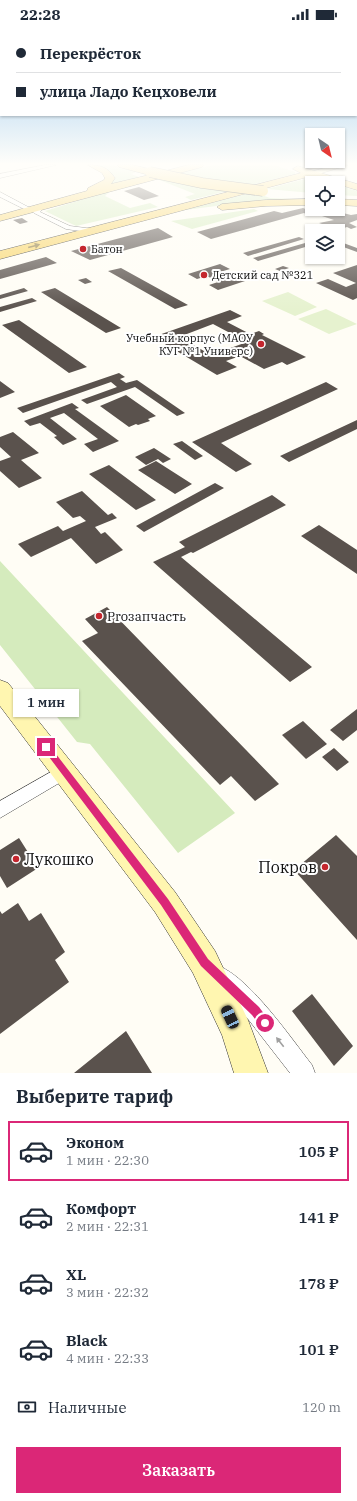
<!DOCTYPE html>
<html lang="ru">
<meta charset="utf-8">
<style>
body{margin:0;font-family:"IBM Plex Serif",serif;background:#f2f2f3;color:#1f2937;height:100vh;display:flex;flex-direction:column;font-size:15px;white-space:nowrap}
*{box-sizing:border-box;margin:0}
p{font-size:13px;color:#747a83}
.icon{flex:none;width:22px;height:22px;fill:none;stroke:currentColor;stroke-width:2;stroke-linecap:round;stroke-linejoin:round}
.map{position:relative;height:1045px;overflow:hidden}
.sheet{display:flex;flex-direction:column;background:#fff;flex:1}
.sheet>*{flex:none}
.hud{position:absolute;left:0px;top:0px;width:357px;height:88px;box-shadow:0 1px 3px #0004;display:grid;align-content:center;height:88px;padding:0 16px;background:#fff}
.needle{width:26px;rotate:145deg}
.fabs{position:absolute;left:305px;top:100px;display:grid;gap:8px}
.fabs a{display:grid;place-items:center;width:40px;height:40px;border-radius:0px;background:#fff;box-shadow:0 1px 3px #0004;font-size:20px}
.end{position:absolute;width:18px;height:18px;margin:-9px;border:5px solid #db2777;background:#fff;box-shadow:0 0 0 2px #fff}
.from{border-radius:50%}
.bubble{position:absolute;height:28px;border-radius:0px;background:#fff;box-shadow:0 1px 3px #0004;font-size:13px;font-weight:600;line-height:28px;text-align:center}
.car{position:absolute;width:12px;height:24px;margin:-12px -6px;border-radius:5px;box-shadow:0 0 3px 1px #0007;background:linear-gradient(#222 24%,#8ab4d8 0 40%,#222 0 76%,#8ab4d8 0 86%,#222 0)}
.hud b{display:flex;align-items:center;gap:14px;height:38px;font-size:15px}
.hud b+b{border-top:1px solid #e0e1e3}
.hud i{width:10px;height:10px;background:#1f2937}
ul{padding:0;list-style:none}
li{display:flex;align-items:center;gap:12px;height:60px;margin:0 8px 6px;padding:0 8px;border:2px solid transparent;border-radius:0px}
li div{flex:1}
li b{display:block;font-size:15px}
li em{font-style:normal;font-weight:600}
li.on{border-color:#db2777}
li>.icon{width:36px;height:36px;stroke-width:1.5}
h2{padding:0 16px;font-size:18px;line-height:48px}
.pay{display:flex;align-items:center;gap:10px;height:44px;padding:0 16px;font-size:15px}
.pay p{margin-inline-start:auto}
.button{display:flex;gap:8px;margin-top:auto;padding:8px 16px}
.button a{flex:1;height:46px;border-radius:0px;background:#db2777;color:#fff;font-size:16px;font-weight:600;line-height:46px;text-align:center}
.status{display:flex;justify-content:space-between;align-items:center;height:28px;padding:0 20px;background:#fff;direction:ltr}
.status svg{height:11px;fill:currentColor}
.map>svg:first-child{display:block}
</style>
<div class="status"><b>22:28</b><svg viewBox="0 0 49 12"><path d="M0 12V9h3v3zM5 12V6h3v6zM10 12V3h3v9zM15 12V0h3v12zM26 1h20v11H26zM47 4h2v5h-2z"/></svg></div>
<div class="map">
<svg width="357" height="1045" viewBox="0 0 357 1045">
<rect width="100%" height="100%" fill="#fffdf5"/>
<path fill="#d5ebbd" d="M98 137H113L136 144 131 146 139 149 110 157 115 151V148Z
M213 137H274L295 144V146L191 172 185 169 195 166 157 151 158 149Z
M312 149 332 155H312V165L267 161Z
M338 157 357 163V168L338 167Z
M110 163 105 168 130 180 150 175 158 179 76 198 45 183Z
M254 164 270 170 312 172 255 173 185 182Z
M254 181 258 183 192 201 171 193Z
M0 533 235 785 178 825 90 716 77 714 0 617Z"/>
<path fill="#e6f2cf" d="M288 264 317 279 295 288 262 273Z
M326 281 357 296 329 306 298 291Z"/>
<path fill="#5a524d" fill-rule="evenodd" d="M139 159 159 168 144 172 124 163Z
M303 180 316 185 308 187 304 185 211 211 197 204 274 183 282 185Z
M339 184 351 187 357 186V192L349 195 357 199 351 201 347 199 334 203 327 200 331 199 319 195 334 192 322 188Z
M22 190 28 194 20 196 13 192Z
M158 200 173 209 90 232 71 223Z
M299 209 304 211 248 228 243 225Z
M312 213V217L258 233 253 230Z
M338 213 357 220V224L338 217Z
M46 229 57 235 0 251V242Z
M220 236 230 241 220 244 231 249 240 246 251 251 218 262 209 257 218 254 207 248 197 251 188 246Z
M357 237V270L353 272 316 255 328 251 346 259 356 255 333 245Z
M283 238 289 240 280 243 275 241Z
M121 240 188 277 175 281 108 243Z
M86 250 92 254 85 256 78 252Z
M24 260 28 263 0 271V267Z
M55 260 121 300 106 305 41 264Z
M32 270 37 273 0 284V279Z
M230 282 242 288 227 294 250 306 259 303 264 306 262 307 306 329 287 337 282 334 264 341 240 328 226 333 237 339 217 347 153 309ZM213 296 247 314 225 322 219 319 214 321 221 325 213 328 179 309Z
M19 292 87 339 69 345 2 297Z
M119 345 125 349 120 351 126 355 137 352 185 385 177 388 135 359 87 376 81 372 117 359 111 354 23 385 17 380Z
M0 353 15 364 0 370Z
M326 354 338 361 221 415 252 436 236 444 192 414Z
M126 367 156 388 148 391 150 393 138 397 136 396 129 399 100 378Z
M72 375 79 380 75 381 119 413 93 424 84 416 98 411 64 385 50 390 77 411 63 417 54 409 57 408 40 395 30 398 24 393Z
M357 392V401L289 434 280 428Z
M13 404 39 425 21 432 42 450 19 460 0 443V433L11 429 0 419V409Z
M182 413 203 428 195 432 173 416Z
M154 420 171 431 163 435 158 431 146 437 135 429Z
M156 433 192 456 175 466 138 442Z
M109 437 156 472 136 482 89 446Z
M215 455 224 460 144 504 136 498Z
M82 463 108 487 112 485 117 490 95 499 101 506 105 504 123 522 96 536 71 510 31 529 18 516 58 498 63 503 86 493 80 488 73 490 56 474Z
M272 467 286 477 193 525 191 524 181 529 312 639 290 654 153 534 185 519 179 514Z
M319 497 357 522V546L301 508Z
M107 579 279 756 255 773 231 748 220 757 82 613 98 605 85 591Z
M357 681V702L343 713 330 702Z
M303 693 327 716 306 731 282 707Z
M334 720 349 734 337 743 322 729Z
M336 807 357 828V912L294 842Z
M19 810 38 840 7 860 0 848V822Z
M18 875 29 893 41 885 65 924 55 932 69 954 0 1006V883L2 886Z
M312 966 353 1018 334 1038 292 983Z
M126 1003 152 1045H74Z"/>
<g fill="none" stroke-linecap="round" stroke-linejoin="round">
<defs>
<path id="minor" d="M45 137H56L0 150V146Z
M0 164 32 181 33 182 28 183 0 169Z
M39 178 44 179 40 184 70 198 94 201 97 203 94 205 66 201 34 185 33 184Z
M65 736 71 738 74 743 71 748 0 790V773Z
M221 939C251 952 291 1010 312 1037L315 1045H290L248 991 214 957 210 950 214 943Z"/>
<path id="secondary" d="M334 137H348L312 148 308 145Z
M0 652 8 655 175 864 215 923 248 992 268 1045H234L222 1007 193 945 155 884 0 678Z"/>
<path id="primary" d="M88 137C101 137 107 139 115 150L111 156 149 147 119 139 117 137H133L153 142 154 146 188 137H204L202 139 0 193V187L87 163 88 160 104 152 105 150 102 145Z
M298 138 357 156V162L311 148 0 231V223L301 145 293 141Z
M312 171V177L266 178 222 182 217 179 222 176 266 172Z
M338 171 357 172V178L338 177Z"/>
</defs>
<use href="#minor" stroke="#444" stroke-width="1"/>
<use href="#secondary" stroke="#333" stroke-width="1"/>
<use href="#primary" stroke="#222" stroke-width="1"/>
<use href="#minor" fill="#fff" fill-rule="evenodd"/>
<use href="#secondary" fill="#fff6b0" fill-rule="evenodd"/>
<use href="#primary" fill="#f9d66b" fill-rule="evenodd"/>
<defs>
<path id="primary-bridge" d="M150 144 202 155 263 163"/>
</defs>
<use href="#primary-bridge" stroke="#222" stroke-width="11" stroke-linecap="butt"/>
<use href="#primary-bridge" stroke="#f9d66b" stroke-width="10"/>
</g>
<defs><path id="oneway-solid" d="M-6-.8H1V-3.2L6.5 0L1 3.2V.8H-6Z"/></defs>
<use fill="#917d42" href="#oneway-solid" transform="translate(34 218) rotate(-15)"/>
<use fill="#a0a0a0" href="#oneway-solid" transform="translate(280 1014) rotate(-128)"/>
<linearGradient id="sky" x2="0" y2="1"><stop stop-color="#95c6ee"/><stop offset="0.48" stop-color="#fffefa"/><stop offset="1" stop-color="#fffefa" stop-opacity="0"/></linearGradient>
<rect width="357" height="283" fill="url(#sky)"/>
<path fill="#db2777" d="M46 715 49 717 168 871 208 931 259 979 271 995 269 999 265 1001 261 999 252 987 201 938 161 877 43 721V717Z"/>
<g fill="#c4262e" stroke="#fff" stroke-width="1.5">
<circle cx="83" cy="221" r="4"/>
<circle cx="204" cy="247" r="4"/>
<circle cx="261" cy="316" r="4"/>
<circle cx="99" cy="588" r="4"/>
<circle cx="16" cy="831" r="4"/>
<circle cx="325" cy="839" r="4"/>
</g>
<g text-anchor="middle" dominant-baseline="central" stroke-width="4" stroke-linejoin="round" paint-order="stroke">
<g font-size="11" fill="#111" stroke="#fff" text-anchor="start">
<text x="91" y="221">Батон</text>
<text x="212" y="247">Детский сад №321</text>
<text x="253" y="310" text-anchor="end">Учебный корпус (МАОУ<tspan x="253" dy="13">КУГ №1 Универс)</tspan></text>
</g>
<g font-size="13" fill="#111" stroke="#fff" text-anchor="start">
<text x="107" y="588">Proзапчасть</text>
</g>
<g font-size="16" fill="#111" stroke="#fff" text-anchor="start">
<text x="24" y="831">Лукошко</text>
<text x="317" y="839" text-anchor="end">Покров</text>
</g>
</g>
</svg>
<div class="fabs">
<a><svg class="needle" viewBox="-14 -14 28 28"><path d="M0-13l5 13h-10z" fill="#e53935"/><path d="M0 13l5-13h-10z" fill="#747a83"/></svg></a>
<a><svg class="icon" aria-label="locate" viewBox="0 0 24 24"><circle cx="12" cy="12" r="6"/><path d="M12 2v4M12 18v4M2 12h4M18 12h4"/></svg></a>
<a><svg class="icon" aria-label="layers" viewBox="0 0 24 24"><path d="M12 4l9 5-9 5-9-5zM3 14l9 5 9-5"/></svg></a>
</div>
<i class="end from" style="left:265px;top:995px"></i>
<i class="end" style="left:46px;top:719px"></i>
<div class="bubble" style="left:13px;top:661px;width:66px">1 мин</div>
<i class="car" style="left:230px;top:989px;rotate:335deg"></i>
<div class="hud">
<b><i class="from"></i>Перекрёсток</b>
<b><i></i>улица Ладо Кецховели</b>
</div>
</div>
<section class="sheet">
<h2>Выберите тариф</h2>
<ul>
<li class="on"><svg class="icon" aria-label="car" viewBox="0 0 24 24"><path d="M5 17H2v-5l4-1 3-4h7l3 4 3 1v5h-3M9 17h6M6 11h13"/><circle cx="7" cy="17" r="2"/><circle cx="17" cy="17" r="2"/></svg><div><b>Эконом</b><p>1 мин · 22:30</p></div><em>105 ₽</em></li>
<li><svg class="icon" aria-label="car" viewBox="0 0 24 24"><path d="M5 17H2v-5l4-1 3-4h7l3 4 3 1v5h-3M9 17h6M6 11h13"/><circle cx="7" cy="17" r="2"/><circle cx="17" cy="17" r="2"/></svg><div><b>Комфорт</b><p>2 мин · 22:31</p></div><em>141 ₽</em></li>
<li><svg class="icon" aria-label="car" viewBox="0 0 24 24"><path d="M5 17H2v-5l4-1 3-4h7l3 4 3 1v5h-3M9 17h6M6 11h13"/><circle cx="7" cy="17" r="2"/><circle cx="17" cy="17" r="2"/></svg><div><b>XL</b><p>3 мин · 22:32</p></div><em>178 ₽</em></li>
<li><svg class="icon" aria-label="car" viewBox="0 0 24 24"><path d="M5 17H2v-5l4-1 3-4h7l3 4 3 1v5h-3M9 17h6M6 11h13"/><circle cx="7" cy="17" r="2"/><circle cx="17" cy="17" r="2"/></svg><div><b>Black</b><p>4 мин · 22:33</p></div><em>101 ₽</em></li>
</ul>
<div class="pay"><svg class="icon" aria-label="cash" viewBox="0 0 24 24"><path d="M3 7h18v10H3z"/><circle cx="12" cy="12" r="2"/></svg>Наличные<p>120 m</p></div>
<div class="button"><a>Заказать</a></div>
</section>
